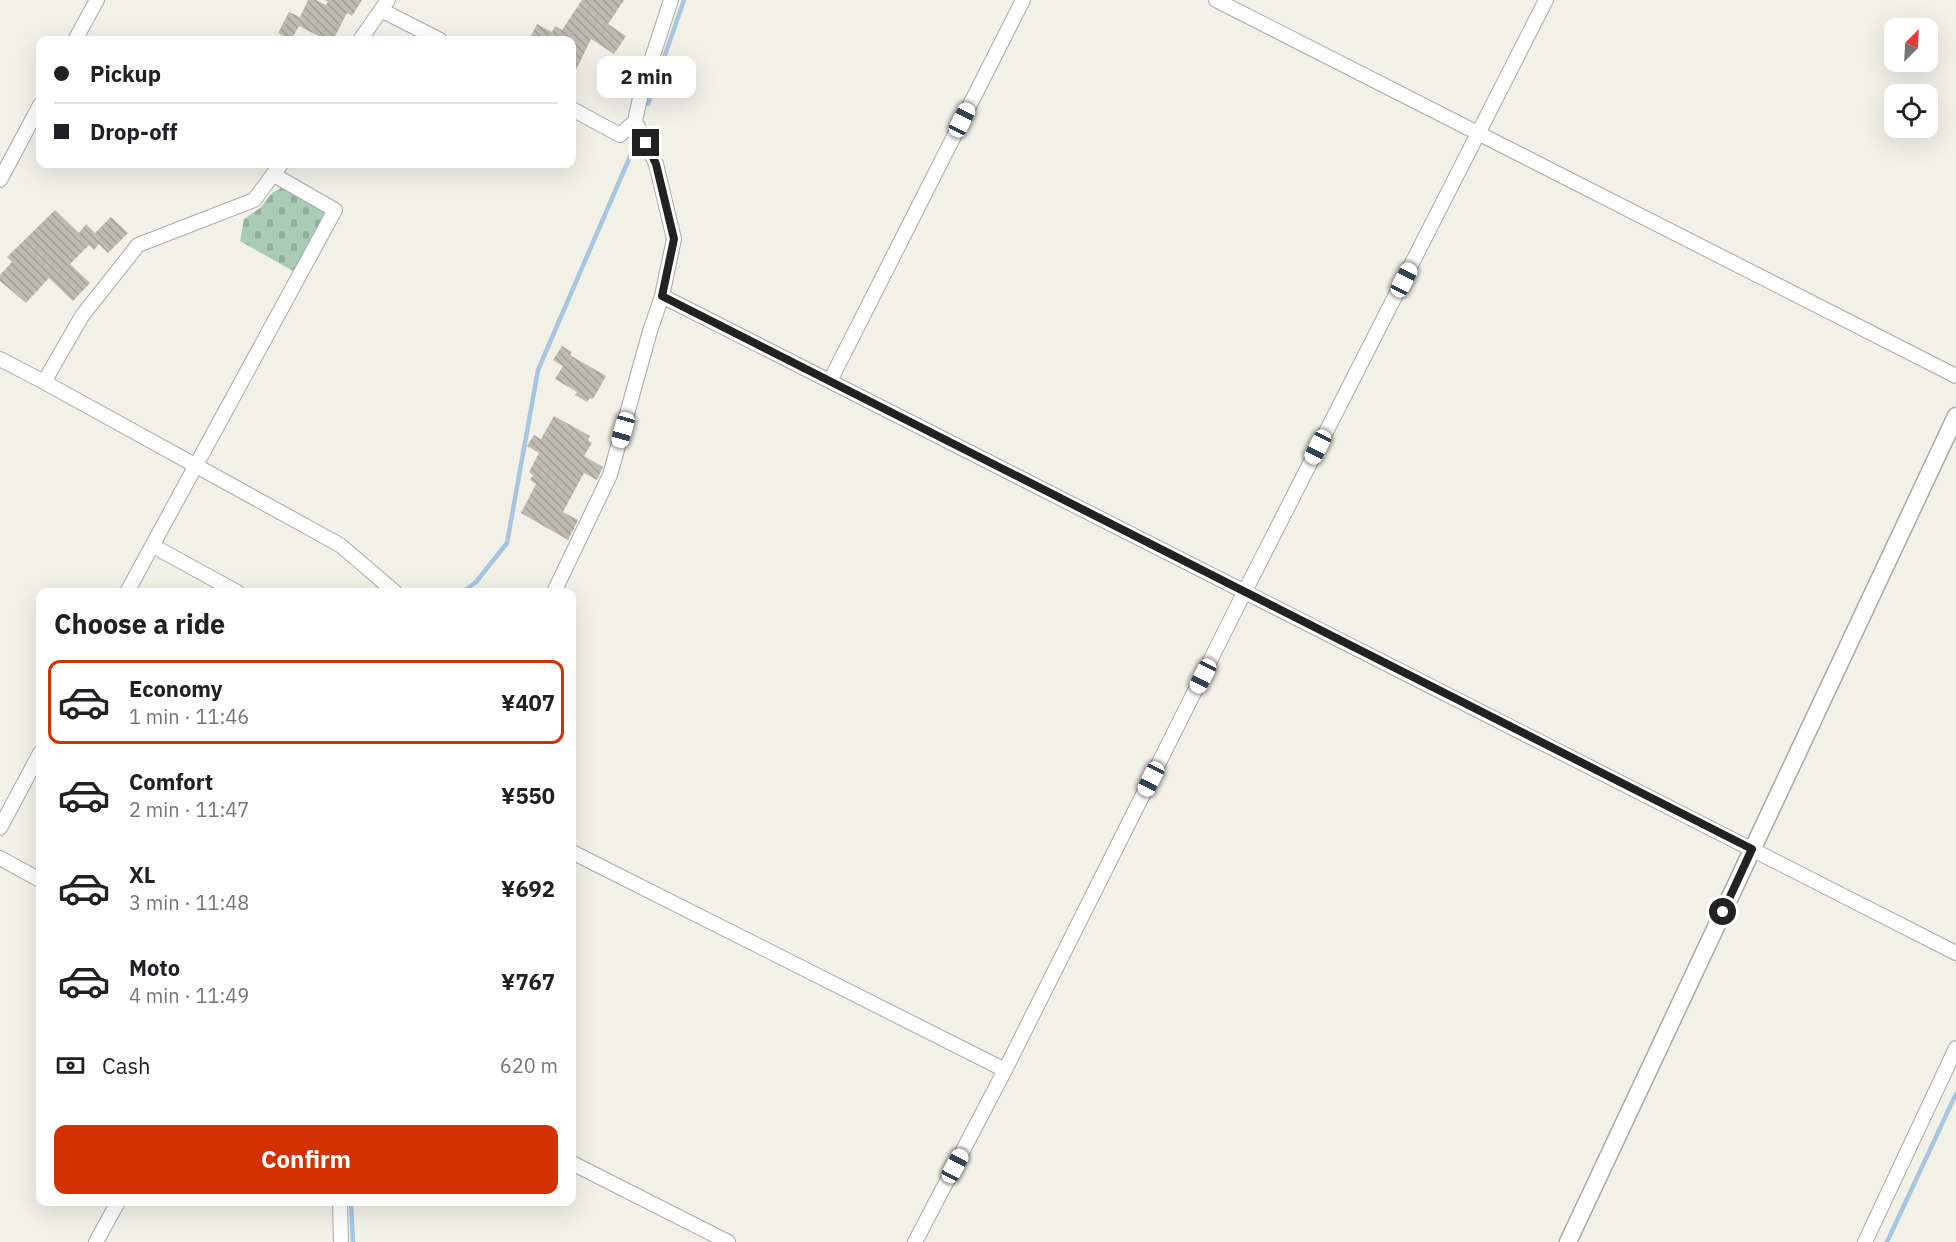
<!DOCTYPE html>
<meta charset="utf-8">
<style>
body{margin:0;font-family:"IBM Plex Sans",sans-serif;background:#f2f2f2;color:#202124;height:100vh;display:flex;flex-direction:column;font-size:22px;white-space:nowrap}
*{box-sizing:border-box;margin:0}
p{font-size:20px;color:#757577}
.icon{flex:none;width:33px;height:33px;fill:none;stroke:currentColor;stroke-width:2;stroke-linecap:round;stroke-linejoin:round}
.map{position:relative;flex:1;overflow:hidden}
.panel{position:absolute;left:36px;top:588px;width:540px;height:618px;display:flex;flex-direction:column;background:#fff;border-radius:12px;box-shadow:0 6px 24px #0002}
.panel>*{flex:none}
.hud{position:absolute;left:36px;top:36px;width:540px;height:132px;border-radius:12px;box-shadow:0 6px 24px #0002;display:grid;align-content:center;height:132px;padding:0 18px;background:#fff}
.needle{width:39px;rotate:24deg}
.fabs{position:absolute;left:1884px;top:18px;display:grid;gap:12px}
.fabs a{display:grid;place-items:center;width:54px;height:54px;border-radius:12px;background:#fff;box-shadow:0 6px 24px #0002;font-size:30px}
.end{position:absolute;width:27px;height:27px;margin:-14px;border:8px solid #222;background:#fff;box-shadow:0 0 0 3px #fff}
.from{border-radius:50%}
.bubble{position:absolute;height:42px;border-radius:12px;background:#fff;box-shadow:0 6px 24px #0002;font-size:20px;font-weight:700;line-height:42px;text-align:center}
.car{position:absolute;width:18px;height:36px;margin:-18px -9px;border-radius:8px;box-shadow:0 0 4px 2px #0007;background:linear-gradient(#fff 24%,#345 0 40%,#fff 0 76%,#345 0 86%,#fff 0)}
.hud b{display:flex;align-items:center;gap:21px;height:57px;font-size:22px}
.hud b+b{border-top:2px solid #e0e0e0}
.hud i{width:15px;height:15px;background:#202124}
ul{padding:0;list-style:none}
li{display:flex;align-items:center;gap:18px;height:84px;margin:0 12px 9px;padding:0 6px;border:3px solid transparent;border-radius:12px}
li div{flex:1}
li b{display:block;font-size:22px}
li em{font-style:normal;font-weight:700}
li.on{border-color:#d33200}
li>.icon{width:54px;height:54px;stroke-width:1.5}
h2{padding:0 18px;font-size:27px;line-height:72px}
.pay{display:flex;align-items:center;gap:15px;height:66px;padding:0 18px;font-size:22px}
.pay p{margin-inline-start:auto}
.primary-button{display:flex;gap:12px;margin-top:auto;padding:12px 18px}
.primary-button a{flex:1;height:69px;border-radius:12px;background:#d33200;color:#fff;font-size:24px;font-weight:700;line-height:69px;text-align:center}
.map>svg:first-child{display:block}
</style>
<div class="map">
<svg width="1956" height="1242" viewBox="0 0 1956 1242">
<defs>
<pattern id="cemetery-stones" width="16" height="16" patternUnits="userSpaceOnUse" patternTransform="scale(1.5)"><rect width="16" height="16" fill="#a9ccb6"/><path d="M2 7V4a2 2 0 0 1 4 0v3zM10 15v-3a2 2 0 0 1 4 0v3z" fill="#91af9c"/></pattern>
<pattern id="building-back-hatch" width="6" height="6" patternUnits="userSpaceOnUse" patternTransform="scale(1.5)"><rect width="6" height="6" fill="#bfbbb1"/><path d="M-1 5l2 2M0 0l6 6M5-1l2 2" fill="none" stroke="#a4a098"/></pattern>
</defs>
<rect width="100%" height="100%" fill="#f2f1e8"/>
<path fill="url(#cemetery-stones)" d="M281 188 324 211 325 216 293 271 240 241 244 219 260 208 272 193Z"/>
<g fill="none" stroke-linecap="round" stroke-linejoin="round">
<path stroke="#a8c6e0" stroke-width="4.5" d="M648 104 684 0
M463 592 476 582 507 543 538 370 638 138
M351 1202 353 1242
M1887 1242 1956 1094"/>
</g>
<path fill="url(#building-back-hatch)" d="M308 0H316L326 5 328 2 325 0H362L352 16 347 13 333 40H326L299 26 291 40 278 33 289 12 300 17Z
M582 0H624L608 24 626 36 614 54 591 39 572 78V40H529L537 24 552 32 555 26 562 30Z
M55 210 79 233 86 224 95 233 111 217 128 233 108 253 99 244 94 250 89 245 70 264 90 283 73 301 49 278 26 303 0 281V275L12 262 7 257Z
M562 346 572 352 570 355 606 376 593 399 590 398 587 402 575 395 577 392 555 379 563 366 553 360Z
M554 416 590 436 588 440 592 443 584 456 603 467 597 480 584 473 563 512 578 520 568 540 521 513 536 484 530 480 533 475 529 472 539 453 527 446 534 435 541 439Z"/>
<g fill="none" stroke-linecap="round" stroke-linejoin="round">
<defs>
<path id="minor" d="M1216 0 1956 376
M381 10 440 40
M75 40 97 0
M360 40 388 0
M572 109 620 135 635 121
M281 164 254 200 138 245 82 316 44 382 340 545 395 592
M0 180 40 105
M662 296 1956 953
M0 359 44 382
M830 381 1023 0
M153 546 237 592
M127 592 335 210 274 175
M554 592 610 475 650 331 662 296 674 239 656 164 635 121 642 89 671 0
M0 828 40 753
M572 852 1005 1070
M0 858 40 880
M572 1163 728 1242
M340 1202 341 1242
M96 1242 118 1202
M915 1242 1005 1070 1244 593 1546 0
M1865 1242 1956 1048"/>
<path id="tertiary" d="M1568 1242 1956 416"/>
</defs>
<use href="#minor" stroke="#a9a9a9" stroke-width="16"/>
<use href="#tertiary" stroke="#a9a9a9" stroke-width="19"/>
<use href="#minor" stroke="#fff" stroke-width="14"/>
<use href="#tertiary" stroke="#fff" stroke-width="16"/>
</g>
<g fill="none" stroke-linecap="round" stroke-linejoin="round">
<path stroke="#222" stroke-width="8" d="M646 143 656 164 674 239 662 296 1752 849 1723 912"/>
</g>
</svg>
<div class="fabs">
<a><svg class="needle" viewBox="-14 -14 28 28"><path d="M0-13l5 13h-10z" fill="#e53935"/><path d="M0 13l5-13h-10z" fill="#757577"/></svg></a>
<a><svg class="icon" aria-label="locate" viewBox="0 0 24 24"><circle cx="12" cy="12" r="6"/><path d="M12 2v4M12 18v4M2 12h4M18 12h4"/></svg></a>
</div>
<i class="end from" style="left:1723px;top:912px"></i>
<i class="end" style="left:646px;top:143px"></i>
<div class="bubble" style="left:597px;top:56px;width:99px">2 min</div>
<i class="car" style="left:962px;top:120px;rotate:26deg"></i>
<i class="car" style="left:1404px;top:280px;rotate:27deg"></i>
<i class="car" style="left:623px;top:430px;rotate:196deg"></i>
<i class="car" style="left:1318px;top:447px;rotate:207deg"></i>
<i class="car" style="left:1203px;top:676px;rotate:207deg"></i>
<i class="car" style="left:1151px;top:779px;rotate:206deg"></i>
<i class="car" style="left:955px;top:1166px;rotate:28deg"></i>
<div class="hud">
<b><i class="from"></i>Pickup</b>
<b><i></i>Drop-off</b>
</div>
<section class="panel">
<h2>Choose a ride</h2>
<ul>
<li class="on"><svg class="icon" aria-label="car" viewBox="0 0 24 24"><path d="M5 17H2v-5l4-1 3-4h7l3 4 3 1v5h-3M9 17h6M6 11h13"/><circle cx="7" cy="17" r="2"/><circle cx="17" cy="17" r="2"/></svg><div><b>Economy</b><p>1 min · 11:46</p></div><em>¥407</em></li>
<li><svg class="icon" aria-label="car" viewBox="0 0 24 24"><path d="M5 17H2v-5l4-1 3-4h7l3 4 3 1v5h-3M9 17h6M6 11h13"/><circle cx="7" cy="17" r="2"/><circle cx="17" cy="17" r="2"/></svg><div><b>Comfort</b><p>2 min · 11:47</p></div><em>¥550</em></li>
<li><svg class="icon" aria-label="car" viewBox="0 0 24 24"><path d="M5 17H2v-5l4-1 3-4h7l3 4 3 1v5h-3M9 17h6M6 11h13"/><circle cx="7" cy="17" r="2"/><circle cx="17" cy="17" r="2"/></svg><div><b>XL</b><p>3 min · 11:48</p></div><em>¥692</em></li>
<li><svg class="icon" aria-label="car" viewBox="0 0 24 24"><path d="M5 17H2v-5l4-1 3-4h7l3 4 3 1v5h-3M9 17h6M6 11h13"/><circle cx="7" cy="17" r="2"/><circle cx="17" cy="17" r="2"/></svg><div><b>Moto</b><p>4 min · 11:49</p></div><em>¥767</em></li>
</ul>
<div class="pay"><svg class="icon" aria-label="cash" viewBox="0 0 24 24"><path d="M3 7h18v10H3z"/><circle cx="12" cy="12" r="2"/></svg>Cash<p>620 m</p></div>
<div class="primary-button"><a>Confirm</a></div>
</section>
</div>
